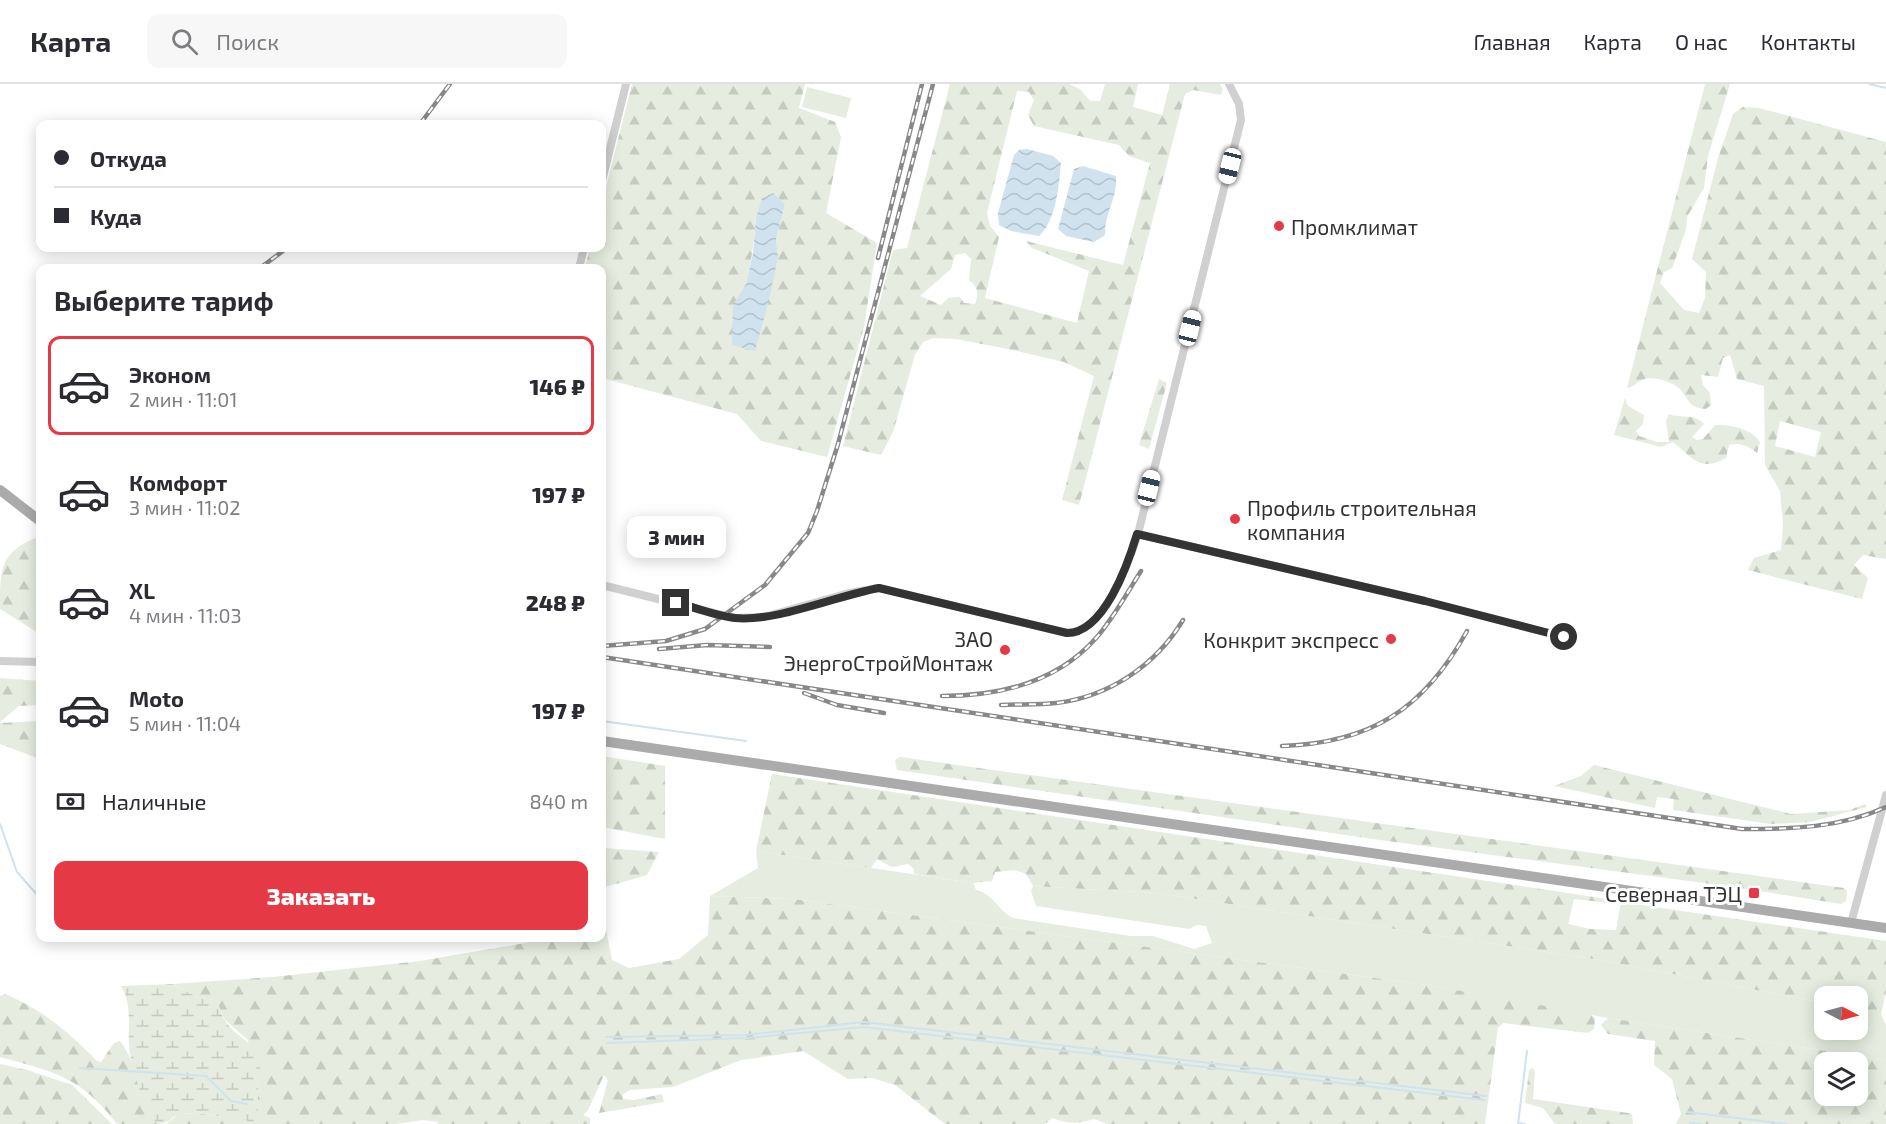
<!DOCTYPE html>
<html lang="ru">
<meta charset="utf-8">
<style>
body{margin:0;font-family:"Exo 2",sans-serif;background:#f7f7f7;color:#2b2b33;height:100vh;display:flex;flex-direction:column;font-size:22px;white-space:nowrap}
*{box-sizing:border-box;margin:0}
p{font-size:20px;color:#7c7c81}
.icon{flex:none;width:33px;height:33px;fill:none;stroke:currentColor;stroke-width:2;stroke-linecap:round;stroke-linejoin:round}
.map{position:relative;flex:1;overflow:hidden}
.drawer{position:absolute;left:36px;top:180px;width:570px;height:678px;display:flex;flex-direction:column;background:#fff;border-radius:12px;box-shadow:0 3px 15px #0003}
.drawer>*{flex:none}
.top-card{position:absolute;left:36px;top:36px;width:570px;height:132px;border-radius:12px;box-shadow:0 3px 15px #0003;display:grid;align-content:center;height:132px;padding:0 18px;background:#fff}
.needle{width:39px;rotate:96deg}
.controls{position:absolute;left:1814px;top:902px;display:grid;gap:12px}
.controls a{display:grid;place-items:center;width:54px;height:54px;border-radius:12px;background:#fff;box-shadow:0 3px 15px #0003;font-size:30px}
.end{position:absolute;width:27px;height:27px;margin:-14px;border:8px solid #333;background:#fff;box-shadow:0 0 0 3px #fff}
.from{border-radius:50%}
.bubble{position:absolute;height:42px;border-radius:12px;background:#fff;box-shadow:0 3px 15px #0003;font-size:20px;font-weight:800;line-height:42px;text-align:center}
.car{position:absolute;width:18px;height:36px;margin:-18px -9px;border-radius:8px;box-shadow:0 0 4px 2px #0007;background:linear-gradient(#fff 24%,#345 0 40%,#fff 0 76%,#345 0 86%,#fff 0)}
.top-card b{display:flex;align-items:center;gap:21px;height:57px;font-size:22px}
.top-card b+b{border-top:2px solid #e1e1e2}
.top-card i{width:15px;height:15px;background:#2b2b33}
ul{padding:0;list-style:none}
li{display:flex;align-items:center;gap:18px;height:99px;margin:0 12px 9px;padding:0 6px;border:3px solid transparent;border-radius:12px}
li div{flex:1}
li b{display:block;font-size:22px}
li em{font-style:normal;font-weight:800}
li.active{border-color:#e63946}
li>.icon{width:54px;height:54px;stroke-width:1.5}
h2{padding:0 18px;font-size:27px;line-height:72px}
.pay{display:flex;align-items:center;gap:15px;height:66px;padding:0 18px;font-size:22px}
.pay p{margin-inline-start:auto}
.primary-button{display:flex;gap:12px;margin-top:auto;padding:12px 18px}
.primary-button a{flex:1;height:69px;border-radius:12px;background:#e63946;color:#fff;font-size:24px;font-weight:800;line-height:69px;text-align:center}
header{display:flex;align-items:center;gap:36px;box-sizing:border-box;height:84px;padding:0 30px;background:#fff;border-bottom:2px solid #e1e1e2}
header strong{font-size:28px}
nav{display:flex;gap:33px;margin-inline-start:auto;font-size:21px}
.search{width:420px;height:54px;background:#f7f7f7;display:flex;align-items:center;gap:15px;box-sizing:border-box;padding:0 21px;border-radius:12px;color:#7c7c81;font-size:22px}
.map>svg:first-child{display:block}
</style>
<header>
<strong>Карта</strong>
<div class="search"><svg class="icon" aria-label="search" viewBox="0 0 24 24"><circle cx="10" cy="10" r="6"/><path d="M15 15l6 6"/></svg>Поиск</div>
<nav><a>Главная</a><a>Карта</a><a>О нас</a><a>Контакты</a></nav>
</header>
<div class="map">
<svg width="1886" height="1040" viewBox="0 0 1886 1040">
<defs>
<pattern id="forest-firs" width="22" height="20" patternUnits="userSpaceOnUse" patternTransform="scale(1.5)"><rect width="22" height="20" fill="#e6ecdf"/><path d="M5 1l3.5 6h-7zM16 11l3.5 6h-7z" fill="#c6cbc0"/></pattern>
<pattern id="wetland-marsh" width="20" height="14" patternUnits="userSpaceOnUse" patternTransform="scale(1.5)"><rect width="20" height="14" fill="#e6ecdf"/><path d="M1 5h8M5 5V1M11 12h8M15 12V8" fill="none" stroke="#c6cbc0"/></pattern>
<pattern id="water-waves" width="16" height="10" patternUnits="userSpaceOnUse" patternTransform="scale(1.5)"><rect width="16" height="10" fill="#cfe2ee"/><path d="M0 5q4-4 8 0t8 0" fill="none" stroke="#b2c2cd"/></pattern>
</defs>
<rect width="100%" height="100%" fill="#fff"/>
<path fill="#e6ecdf" d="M807 3 851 14 846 34 802 23Z
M756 767 973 799 976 806C994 810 997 826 1013 834L1131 852H1153L1194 865 1212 859 1206 842 1197 841 1189 845 1036 822 1031 807 1033 802 1156 809 1600 876 1824 919V945H1857V925L1881 930 1886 941V976L1608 934 1427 901 793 815 710 812 758 784Z"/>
<path fill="url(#forest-firs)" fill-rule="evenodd" d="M632 0H805L799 24 835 38 841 53 826 129 877 159 864 243 827 373 761 357 737 330 602 294V184H585L590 164H602V119ZM785 120 776 155 778 173 734 235C732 213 742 214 747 196 752 175 754 155 756 134Z
M950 0H1069L1080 5 1090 17H1100L1105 0H1138L1133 23 1162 31 1170 0H1220L1223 6 1221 11 1193 6 1185 10 1079 421 1062 416 1094 292 1064 278 1013 266 956 255 933 254 923 258 915 271 893 348 881 371 843 362 893 166 907 164ZM1017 7 1029 8 1034 16 1028 31 1034 42 1119 61 1129 72 1150 79 1123 181 1026 157 1032 164 1089 187 1077 239 985 214 999 153 990 142 987 129ZM965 169 971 175 969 196C978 203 979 209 975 220L964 219 960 213 948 214 941 221 920 212 951 185 955 171Z
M1705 0H1730L1708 72 1704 104 1687 133 1686 146 1672 184 1664 188 1660 199 1684 226 1699 229 1705 214 1706 188 1692 175 1718 74 1733 30 1743 23 1759 24 1886 58V475L1863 471 1854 481 1868 494 1862 515 1748 486 1754 474 1781 466 1783 440 1780 407 1765 381 1764 302 1737 295 1730 271 1723 274 1718 293 1701 291 1703 301 1710 309 1711 321 1706 325C1690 324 1689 317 1681 306 1674 298 1654 292 1644 295 1638 297 1634 303 1627 304ZM1780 337 1821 348 1815 373 1775 362Z
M1159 295 1167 299 1149 365 1139 361Z
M1625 314 1628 322 1644 331 1643 340 1636 347 1639 352 1657 358H1669L1666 337 1669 330C1681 335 1695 329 1704 340L1692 353 1697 356 1703 355 1715 341C1732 341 1750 344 1760 358L1757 369C1748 362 1741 358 1729 361L1726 374C1700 388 1694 375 1673 358L1661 363 1614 351Z
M40 452V550L0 525C0 483 0 468 40 452Z
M0 594 40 597V621L19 622 0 638Z
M40 637V675L0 660V639Z
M602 672 665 682V755L602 743Z
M900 673 1844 804 1847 807 1846 817 1841 820 1734 803 1380 756 897 686 895 676Z
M1594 681 1791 730 1849 726 1865 720 1867 723 1810 738 1771 740 1673 726 1674 715 1657 713 1655 724 1554 702 1581 692Z
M772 690 1614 816 1611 819 1574 815 1568 840 1591 845 1616 846 1621 818 1886 857V908L1881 930 1857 925V912H1824V919L1600 876 1156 809 1033 802 1026 790 1015 786 995 788 992 797 973 799 914 790V785L908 780 892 783 877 775 871 784 756 767Z
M603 764 659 768 647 791 602 804Z
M710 812 793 815 1427 901 1590 930 1595 934 1594 945 1588 949 1503 939 1498 944 1485 1040H1107L1094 1035C1079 1040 1067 1040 1052 1034L1045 1040H945L895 1001 872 994 848 995 803 967 741 976 673 1003 630 1006 623 1010V1015L634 1016 662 1010 664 1018 599 1029 608 996 604 991 588 1026 583 1031 590 1034V1040H437L439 1038 423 1036 396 1040H258V1002L254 993 248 956 225 936 216 916 199 914 172 900 273 893 420 877 554 854H602V840H605L612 876 629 884 679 875 708 851Z
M5 910C45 927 67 947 97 977L101 978 114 959 120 957C138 981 141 1014 157 1040H117C81 993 55 988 0 973V912Z
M1608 934 1886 976V1040H1676L1681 1030 1672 995 1654 981 1655 957 1608 950 1601 941ZM1824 978H1857V1011H1824Z
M0 980 27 986 72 1001 112 1040H0Z
M1532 984 1535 987 1533 1015 1628 1029 1632 1030 1633 1040H1555L1543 1024 1525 1019 1529 986Z
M196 1029 246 1036 251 1040H166L179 1030Z"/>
<path fill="url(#wetland-marsh)" d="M172 900 199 914 216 916C219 922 221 929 224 935 238 958 255 952 260 986L254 993 258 1002V1040H251L246 1036C225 1035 203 1027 183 1030 171 1031 171 1040 157 1040 144 1020 134 994 130 970 126 947 134 922 121 902Z"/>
<path fill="url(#water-waves)" d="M1027 65 1053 72 1061 79C1059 101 1056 137 1039 152L1011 147 999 141 998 129 1014 71 1019 66Z
M1083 82 1116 92C1118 113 1104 130 1105 151L1094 158 1066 152 1058 145 1074 85Z
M773 109 785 120 776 155 778 173 769 216 755 267 732 261 733 221 746 200 753 169 756 134 762 114Z"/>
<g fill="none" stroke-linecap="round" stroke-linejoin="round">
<path stroke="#cfe2ee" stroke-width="2" d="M1869 0 1886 4
M602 637 746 657
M0 740 17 788 40 814
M110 854 112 855
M606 953 745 951 864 938 1486 1012
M607 959 747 954 864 943 1484 1016
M80 984 206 992 231 1017 247 1020
M1687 1028 1787 1040
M1518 1039 1525 1040
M1690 1039 1702 1040
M1518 1040 1527 967"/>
<path stroke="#d0d0d0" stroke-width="8" d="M602 97 626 0
M579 184 584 164
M1138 450 1425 517 1564 553
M602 501 734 534 764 533 849 509 879 504 1067 549C1105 549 1128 479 1138 450L1241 36 1239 20 1229 0
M0 577 40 578
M1851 839 1886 711"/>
<path stroke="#ababab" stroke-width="10" d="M0 406 40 437
M602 657 1886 844"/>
<defs>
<path id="rail" d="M420 40 450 0
M878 174 922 0
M260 184 287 164
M602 562 666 557 705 545 765 501 808 449 817 427 838 360 933 0
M659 565 707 561 770 563
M602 573 1742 745C1792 745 1840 744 1886 723
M804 609 837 621 884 629
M942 612C1000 612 1057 599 1097 553 1114 533 1127 509 1141 487
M1001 621C1019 620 1038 621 1056 619 1109 613 1156 581 1183 536
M1282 662C1371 659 1424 625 1467 547"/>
</defs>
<use href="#rail" stroke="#888" stroke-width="4.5"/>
<use href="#rail" stroke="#fff" stroke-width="2" stroke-dasharray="7" stroke-linecap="butt"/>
</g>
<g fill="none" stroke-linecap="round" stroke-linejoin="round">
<path stroke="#333" stroke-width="8" d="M676 519C695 523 716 532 735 534 777 538 835 512 879 504L1067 549C1104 549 1128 480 1137 450L1425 517 1564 553"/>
</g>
<g fill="#e63946" stroke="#fff" stroke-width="2">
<circle cx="1279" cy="142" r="6"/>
<circle cx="1235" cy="435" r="6"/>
<circle cx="1391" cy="555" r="6"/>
<circle cx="1005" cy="566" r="6"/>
<rect x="1748" y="803" width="12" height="12" rx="3"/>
</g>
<g text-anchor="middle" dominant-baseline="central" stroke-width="6" stroke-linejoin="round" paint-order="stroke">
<g font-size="21" fill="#333" stroke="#fff" text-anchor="end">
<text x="1291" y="142" text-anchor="start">Промклимат</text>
<text x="1247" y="423" text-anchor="start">Профиль строительная<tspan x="1247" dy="24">компания</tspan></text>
<text x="993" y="554">ЗАО<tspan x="993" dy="24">ЭнергоСтройМонтаж</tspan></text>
<text x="1379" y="555">Конкрит экспресс</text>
<text x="1742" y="809">Северная ТЭЦ</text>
</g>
</g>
</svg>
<div class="controls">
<a><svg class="needle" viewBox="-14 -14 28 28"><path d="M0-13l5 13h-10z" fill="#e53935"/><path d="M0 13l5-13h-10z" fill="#7c7c81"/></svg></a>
<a><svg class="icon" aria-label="layers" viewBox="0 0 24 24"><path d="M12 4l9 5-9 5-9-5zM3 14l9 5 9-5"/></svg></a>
</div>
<i class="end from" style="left:1564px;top:553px"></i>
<i class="end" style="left:676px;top:519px"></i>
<div class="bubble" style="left:627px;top:432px;width:99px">3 мин</div>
<i class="car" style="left:1230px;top:82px;rotate:194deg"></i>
<i class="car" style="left:1190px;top:244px;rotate:14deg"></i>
<i class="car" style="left:1149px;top:404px;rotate:14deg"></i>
<div class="top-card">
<b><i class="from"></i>Откуда</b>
<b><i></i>Куда</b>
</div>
<section class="drawer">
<h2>Выберите тариф</h2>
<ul>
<li class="active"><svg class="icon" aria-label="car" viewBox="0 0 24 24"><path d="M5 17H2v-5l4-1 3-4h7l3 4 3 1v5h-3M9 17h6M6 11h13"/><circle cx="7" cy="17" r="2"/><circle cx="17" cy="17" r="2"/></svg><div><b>Эконом</b><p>2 мин · 11:01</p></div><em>146 ₽</em></li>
<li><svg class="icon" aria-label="car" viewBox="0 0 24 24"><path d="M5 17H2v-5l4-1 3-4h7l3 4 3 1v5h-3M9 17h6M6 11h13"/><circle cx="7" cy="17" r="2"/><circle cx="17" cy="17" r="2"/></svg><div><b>Комфорт</b><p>3 мин · 11:02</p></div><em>197 ₽</em></li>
<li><svg class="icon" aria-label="car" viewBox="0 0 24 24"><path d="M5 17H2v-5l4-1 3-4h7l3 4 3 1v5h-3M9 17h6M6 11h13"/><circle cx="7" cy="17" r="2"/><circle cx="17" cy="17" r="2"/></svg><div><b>XL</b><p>4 мин · 11:03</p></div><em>248 ₽</em></li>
<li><svg class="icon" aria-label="car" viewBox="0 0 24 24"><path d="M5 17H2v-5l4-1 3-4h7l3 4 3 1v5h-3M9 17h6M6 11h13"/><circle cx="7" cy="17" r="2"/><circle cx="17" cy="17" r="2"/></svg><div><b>Moto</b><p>5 мин · 11:04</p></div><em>197 ₽</em></li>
</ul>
<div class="pay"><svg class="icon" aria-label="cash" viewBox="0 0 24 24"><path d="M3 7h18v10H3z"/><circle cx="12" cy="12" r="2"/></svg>Наличные<p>840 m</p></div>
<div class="primary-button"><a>Заказать</a></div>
</section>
</div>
